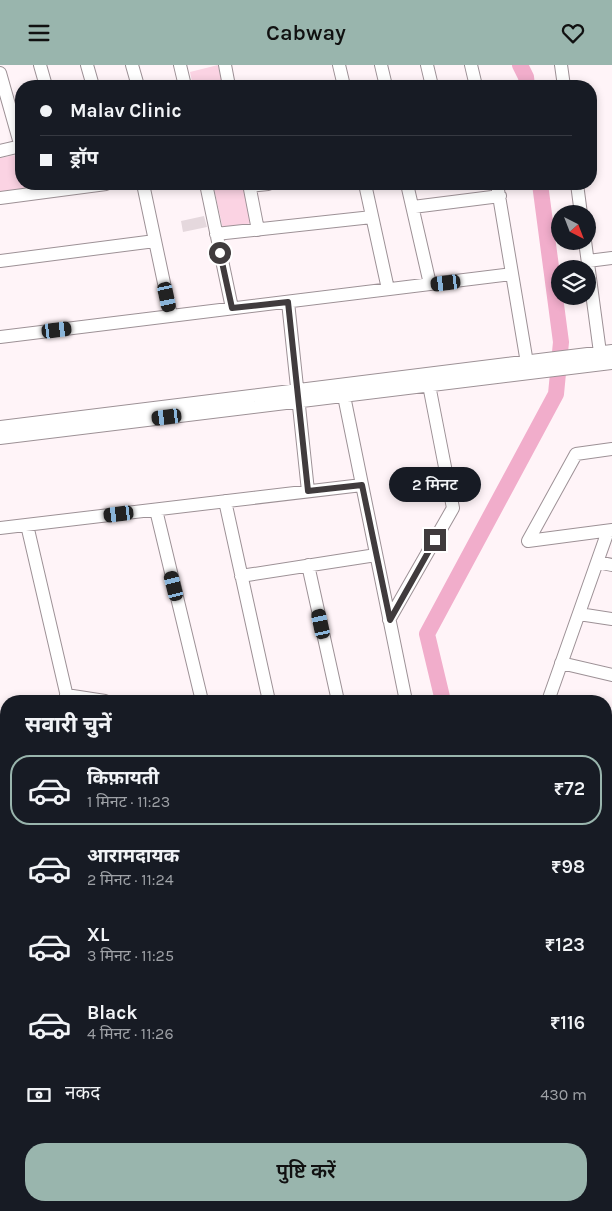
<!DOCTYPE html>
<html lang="hi">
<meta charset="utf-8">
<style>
body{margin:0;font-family:Karla,"Noto Sans Devanagari",sans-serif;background:#20242c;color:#f1f3f6;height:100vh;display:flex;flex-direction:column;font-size:19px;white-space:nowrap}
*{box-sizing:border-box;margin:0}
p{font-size:16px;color:#9ea1a6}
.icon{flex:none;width:28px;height:28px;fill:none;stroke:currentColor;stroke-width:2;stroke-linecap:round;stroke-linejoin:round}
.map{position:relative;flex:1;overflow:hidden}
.drawer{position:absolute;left:0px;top:630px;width:612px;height:516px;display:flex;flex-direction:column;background:#171b24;border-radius:20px 20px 0 0;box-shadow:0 2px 8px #0003}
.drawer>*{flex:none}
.top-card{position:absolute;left:15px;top:15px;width:582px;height:110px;border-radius:20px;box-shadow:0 2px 8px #0003;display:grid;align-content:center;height:110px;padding:0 25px;background:#171b24}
.needle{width:32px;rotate:138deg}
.fabs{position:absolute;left:551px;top:140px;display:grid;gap:10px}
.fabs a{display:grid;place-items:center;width:45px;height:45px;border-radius:50%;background:#171b24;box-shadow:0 2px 8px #0003;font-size:25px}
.end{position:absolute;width:22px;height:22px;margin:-11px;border:6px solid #403b3d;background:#fff;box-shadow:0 0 0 2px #fff}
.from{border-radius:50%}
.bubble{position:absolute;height:35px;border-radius:18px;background:#171b24;box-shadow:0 2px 8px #0003;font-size:16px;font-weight:600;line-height:35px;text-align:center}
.car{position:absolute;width:15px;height:30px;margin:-15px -8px;border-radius:6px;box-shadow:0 0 4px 1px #0007;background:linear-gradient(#222 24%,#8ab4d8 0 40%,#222 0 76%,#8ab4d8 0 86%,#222 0)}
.top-card b{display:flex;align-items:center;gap:18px;height:48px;font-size:19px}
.top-card b+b{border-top:1px solid #363941}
.top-card i{width:12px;height:12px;background:#f1f3f6}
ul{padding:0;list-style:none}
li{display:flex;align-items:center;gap:15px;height:70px;margin:0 10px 8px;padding:0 15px;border:2px solid transparent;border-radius:20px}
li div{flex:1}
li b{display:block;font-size:19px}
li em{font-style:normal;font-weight:600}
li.current{border-color:#99b5ad}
li>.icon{width:45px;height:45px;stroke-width:1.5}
h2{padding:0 25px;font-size:22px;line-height:60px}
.pay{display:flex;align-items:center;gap:12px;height:55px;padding:0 25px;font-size:19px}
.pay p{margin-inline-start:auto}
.button{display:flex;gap:10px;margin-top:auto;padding:10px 25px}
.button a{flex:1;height:58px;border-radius:20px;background:#99b5ad;color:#111;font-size:20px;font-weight:600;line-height:58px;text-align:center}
header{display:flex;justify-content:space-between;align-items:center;height:65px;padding:0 25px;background:#99b5ad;color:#111;font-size:22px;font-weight:600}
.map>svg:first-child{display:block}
</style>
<header><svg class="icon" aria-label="menu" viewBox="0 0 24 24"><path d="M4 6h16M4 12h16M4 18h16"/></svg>Cabway<svg class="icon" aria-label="heart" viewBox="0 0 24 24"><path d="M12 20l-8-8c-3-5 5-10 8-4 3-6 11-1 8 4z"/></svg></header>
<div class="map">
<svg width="612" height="1146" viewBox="0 0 612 1146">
<rect width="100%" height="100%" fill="#fff4f8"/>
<path fill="#fbd3e3" d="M218 0 223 21H193L190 7Z
M21 89V119H68L0 128V93Z
M213 119H243L252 158 223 164Z"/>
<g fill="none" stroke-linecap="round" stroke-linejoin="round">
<path stroke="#f1adcb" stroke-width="2.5" d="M0 821 6 822"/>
<path stroke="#f1adcb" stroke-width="16" d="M520 0 526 12 527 21
M443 636 427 569 556 329 561 277 540 119
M256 1140 257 1146"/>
</g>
<path fill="#e5d8dd" d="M204 151 207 162 183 167 181 156Z"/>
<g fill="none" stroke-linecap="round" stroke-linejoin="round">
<defs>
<path id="minor" d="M40 0 46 21
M87 0 93 21
M132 0 138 21
M180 0 185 21
M225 0 229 21
M339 0 344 21
M381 0 386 21
M427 0 432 21
M471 0 476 21
M561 0 564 21
M0 8 21 82
M0 86 21 81
M143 119 171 251
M206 119 232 243
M249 119 258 165
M365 119 388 224
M407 119 430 219
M497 119 528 304
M577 119 581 149
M249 121 268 119
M0 133 106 119
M413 142 500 131
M216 169 372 152
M585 176 601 295
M0 196 155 176
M588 196 612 193
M288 237 308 426
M0 272 512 209
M344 331 406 636
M0 362 612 286
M0 373 612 298
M225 436 269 636
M156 445 202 636
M27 460 68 636
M0 463 362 420
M528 476 576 389 612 384
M528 476 612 465
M597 497 612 500
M308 500 338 636
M241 511 376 490
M579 549 612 554
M389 555 453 443 429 320
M561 598 612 610
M66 630 105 636
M548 636 608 466
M606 661 612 662
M0 678 6 679
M606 715H612
M606 776 612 777
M0 780 6 782
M0 794 6 796
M0 835 6 836
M0 894 6 892
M606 925 612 926
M606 938 612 939
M606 962 612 963
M0 978 6 976
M606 1026 612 1028
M0 1034 6 1052
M606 1082 612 1075
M606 1102 612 1107
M39 1140 41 1146
M95 1140 100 1146
M318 1140 324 1146
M366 1140 371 1146
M110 1146 113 1140
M143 1146C151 1144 161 1146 166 1140
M443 1146 449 1140
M502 1146 508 1140
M547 1146 552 1140"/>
</defs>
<use href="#minor" stroke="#9d9196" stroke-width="14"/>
<use href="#minor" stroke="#fff" stroke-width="12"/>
</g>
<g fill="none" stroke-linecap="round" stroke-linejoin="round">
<path stroke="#403b3d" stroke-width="6" d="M220 188 232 243 288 237 308 426 362 420 390 555 435 475"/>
</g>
</svg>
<div class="fabs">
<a><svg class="needle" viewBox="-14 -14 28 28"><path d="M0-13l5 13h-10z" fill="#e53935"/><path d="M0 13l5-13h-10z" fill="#9ea1a6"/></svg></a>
<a><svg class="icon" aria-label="layers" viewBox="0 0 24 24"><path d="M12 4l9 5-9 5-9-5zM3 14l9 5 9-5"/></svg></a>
</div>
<i class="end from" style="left:220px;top:188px"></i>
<i class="end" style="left:435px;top:475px"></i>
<div class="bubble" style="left:389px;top:402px;width:92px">2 मिनट</div>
<i class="car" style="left:446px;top:218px;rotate:263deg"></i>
<i class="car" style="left:167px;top:232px;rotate:168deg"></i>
<i class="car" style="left:57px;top:265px;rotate:83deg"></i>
<i class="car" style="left:167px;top:352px;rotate:263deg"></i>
<i class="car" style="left:119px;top:449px;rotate:263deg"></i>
<i class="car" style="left:174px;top:521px;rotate:346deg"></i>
<i class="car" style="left:321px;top:559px;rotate:348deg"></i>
<div class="top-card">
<b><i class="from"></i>Malav Clinic</b>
<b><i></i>ड्रॉप</b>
</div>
<section class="drawer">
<h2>सवारी चुनें</h2>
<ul>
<li class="current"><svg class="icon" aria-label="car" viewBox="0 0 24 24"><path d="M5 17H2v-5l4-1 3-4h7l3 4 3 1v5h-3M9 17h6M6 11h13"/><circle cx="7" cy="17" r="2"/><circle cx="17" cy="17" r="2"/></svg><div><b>किफ़ायती</b><p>1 मिनट · 11:23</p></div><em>₹72</em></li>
<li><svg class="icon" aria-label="car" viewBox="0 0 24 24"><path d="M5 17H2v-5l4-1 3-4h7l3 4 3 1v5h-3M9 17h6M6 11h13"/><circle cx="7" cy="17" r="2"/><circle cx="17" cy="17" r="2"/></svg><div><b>आरामदायक</b><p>2 मिनट · 11:24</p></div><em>₹98</em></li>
<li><svg class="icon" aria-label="car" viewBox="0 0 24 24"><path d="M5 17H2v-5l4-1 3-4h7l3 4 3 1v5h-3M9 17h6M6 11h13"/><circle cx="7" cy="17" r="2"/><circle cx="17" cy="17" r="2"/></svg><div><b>XL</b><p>3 मिनट · 11:25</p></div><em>₹123</em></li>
<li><svg class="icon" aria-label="car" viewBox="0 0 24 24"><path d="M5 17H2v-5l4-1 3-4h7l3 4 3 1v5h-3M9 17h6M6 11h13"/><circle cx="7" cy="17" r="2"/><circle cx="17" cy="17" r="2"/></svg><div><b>Black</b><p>4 मिनट · 11:26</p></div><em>₹116</em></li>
</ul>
<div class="pay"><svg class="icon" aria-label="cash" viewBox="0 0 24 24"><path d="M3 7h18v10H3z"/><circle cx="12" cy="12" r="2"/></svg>नकद<p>430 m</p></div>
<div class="button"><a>पुष्टि करें</a></div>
</section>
</div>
